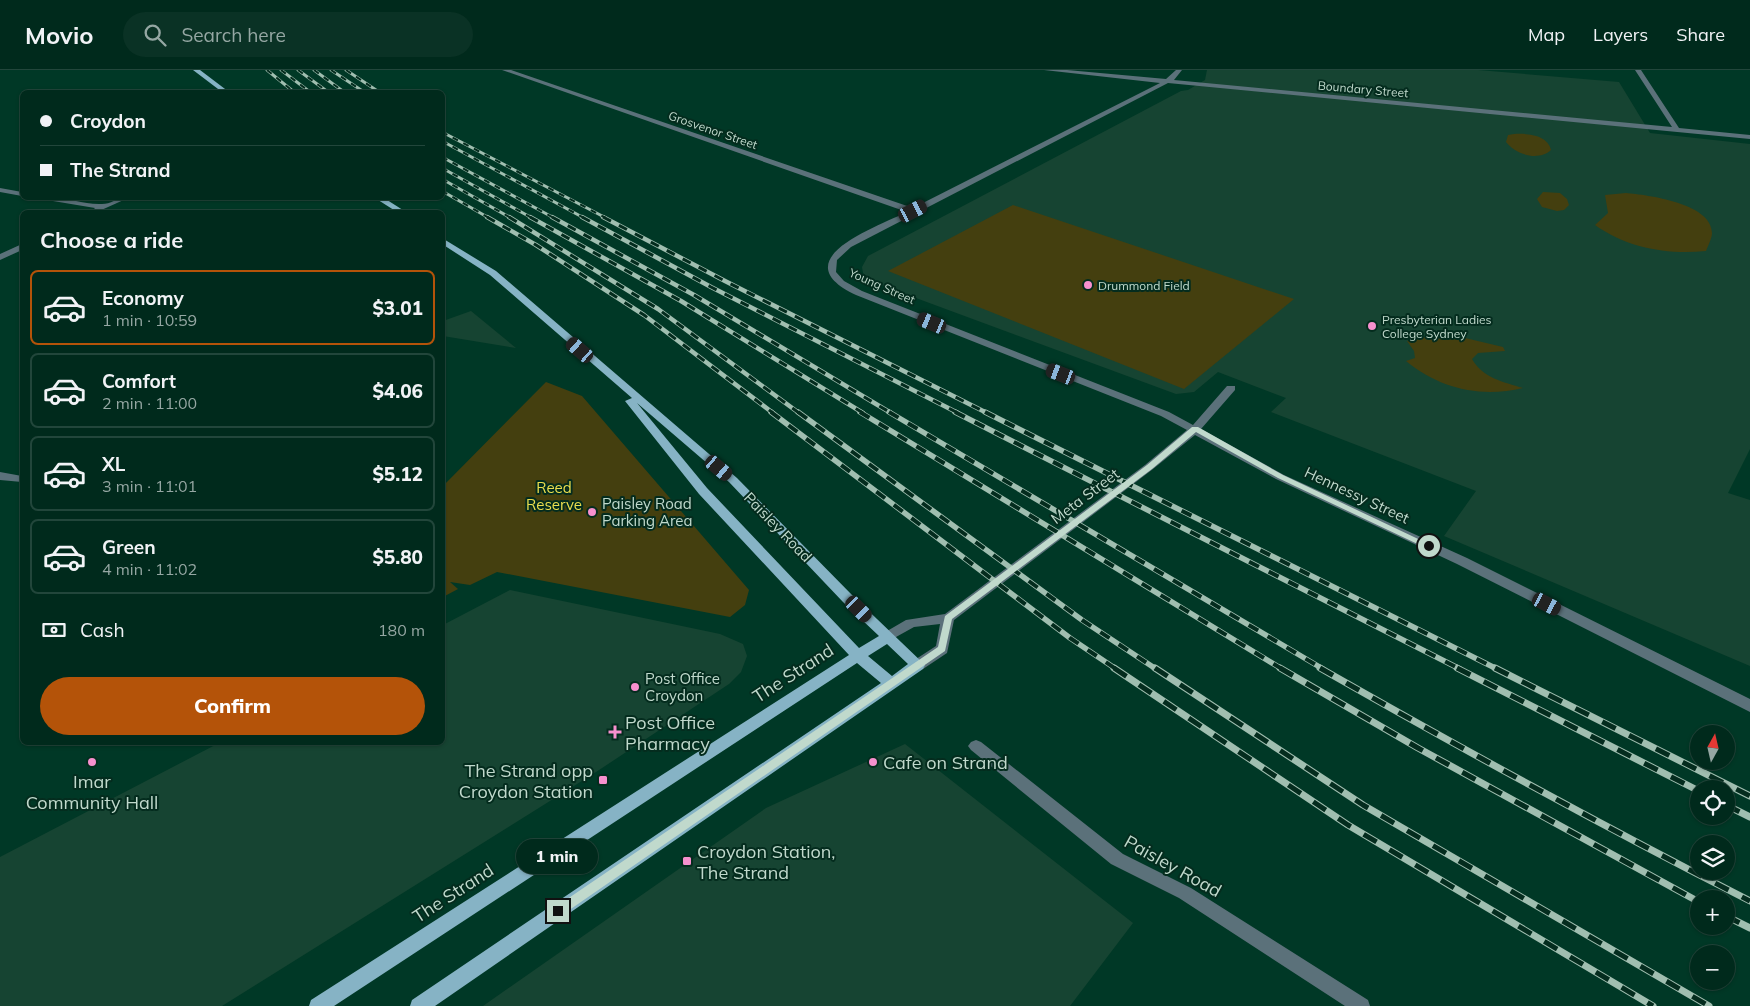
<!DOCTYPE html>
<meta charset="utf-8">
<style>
body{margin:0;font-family:Mulish,sans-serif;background:#0a3225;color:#f1f3f6;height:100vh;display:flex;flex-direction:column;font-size:19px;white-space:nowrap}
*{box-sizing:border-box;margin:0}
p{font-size:16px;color:#95a7a3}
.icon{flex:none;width:28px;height:28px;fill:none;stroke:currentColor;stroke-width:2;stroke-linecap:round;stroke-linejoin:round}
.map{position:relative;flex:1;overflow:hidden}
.drawer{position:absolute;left:20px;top:140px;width:425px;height:535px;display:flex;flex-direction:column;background:#002a1c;border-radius:8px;box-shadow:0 1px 4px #0004,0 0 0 1px #22463b}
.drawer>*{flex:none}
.banner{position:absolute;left:20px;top:20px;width:425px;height:110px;border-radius:8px;box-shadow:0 1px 4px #0004,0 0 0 1px #22463b;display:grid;align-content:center;height:110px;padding:0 20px;background:#002a1c}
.needle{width:32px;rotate:8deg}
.fabs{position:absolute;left:1690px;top:655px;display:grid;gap:10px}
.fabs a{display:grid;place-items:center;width:45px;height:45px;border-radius:50%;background:#002a1c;box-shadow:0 1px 4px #0004,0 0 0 1px #22463b;font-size:25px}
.end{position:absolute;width:22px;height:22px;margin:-11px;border:6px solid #c0d9cc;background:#111;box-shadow:0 0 0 2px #111}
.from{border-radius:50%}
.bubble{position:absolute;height:35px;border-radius:18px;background:#002a1c;box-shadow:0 1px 4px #0004,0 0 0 1px #22463b;font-size:16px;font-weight:800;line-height:35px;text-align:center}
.car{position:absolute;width:15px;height:30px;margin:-15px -8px;border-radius:6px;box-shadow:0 0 4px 1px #0007;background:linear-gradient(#222 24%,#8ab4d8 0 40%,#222 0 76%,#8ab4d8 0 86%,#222 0)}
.banner b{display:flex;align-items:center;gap:18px;height:48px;font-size:19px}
.banner b+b{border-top:1px solid #22463b}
.banner i{width:12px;height:12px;background:#f1f3f6}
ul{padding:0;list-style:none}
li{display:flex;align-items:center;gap:15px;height:75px;margin:0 10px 8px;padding:0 10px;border:2px solid #22463b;border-radius:8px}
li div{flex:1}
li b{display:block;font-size:19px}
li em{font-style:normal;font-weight:800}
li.on{border-color:#b45309}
li>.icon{width:45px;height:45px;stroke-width:1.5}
h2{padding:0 20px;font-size:22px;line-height:60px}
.pay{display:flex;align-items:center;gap:12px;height:55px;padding:0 20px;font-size:19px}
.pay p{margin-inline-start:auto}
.button{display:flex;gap:10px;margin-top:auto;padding:10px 20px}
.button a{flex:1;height:58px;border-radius:30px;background:#b45309;color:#fff;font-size:20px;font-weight:800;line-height:58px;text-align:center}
header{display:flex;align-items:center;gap:30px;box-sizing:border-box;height:70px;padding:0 25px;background:#002a1c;border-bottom:1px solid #22463b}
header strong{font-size:24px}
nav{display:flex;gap:28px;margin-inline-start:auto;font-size:18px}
.search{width:350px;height:45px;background:#0a3225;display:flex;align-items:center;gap:12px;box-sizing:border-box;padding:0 18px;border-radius:28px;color:#95a7a3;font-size:19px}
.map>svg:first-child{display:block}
</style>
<header>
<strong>Movio</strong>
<div class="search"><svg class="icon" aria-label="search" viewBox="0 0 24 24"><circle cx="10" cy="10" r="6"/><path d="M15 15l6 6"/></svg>Search here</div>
<nav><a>Map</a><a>Layers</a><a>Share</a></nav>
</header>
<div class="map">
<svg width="1750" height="936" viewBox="0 0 1750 936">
<rect width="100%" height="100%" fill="#003826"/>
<path fill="#164432" d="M1207 0H1478L1619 12 1650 63 1750 74V379L1728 423 1750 430V596L1444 466 1476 421 1271 342 1286 328 1218 302 1194 322 1176 324 870 211 863 203 862 197 868 186 1181 21 1188 20 1205 10Z
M471 241 516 278 443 266V251Z
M510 520 720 564 743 574 747 586 741 602 729 614 593 704 222 936H0V787L219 673 442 672 443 555Z
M905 674 1133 853 1070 936H483L766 738Z"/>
<path fill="#443f0f" d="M1514 64C1527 63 1548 65 1551 80 1538 92 1515 84 1506 72L1508 65Z
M1543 122 1560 123 1567 129 1569 135 1564 140 1557 141 1542 137 1537 129Z
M1626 123C1647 125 1712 133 1712 163 1712 168 1708 176 1706 181 1668 185 1627 178 1595 155L1608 143 1605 125Z
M1013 135 1294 229 1184 319 888 201Z
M1433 265 1461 267 1503 277 1505 281 1478 283 1472 289C1483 308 1503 312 1523 318 1481 328 1440 319 1406 291L1415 288 1414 281 1407 271Z
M546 312 582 326 749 520 745 535 730 547 497 502 470 515 450 512 458 519 443 527V416Z"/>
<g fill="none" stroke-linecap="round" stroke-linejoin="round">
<path fill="#5b717a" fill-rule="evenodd" d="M502 0H511L913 138 1160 13 1044 0H1067L1166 9 1176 0H1182L1174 10 1672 57 1635 0H1641L1679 58 1750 65V69L1168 13 851 177 837 190 836 202 844 211 862 221 1169 342 1193 355 1227 316H1235V320L1201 359 1284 405 1467 488 1750 629V642L1457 494 1276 409 1195 365 1153 399 954 550 947 583 923 599H913L911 595 913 591 936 576 940 554 914 557 887 572 882 570 880 567 882 564 906 550 945 544 1145 395 1187 360 1161 346 856 225C782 190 874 158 907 142Z
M0 118 22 122V126L0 122Z
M43 128C63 125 82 135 102 134 111 134 118 127 128 128L97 142 93 140 95 138 47 130Z
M22 174V180L0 190V184Z
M0 402 22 406V412L0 410Z
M976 670 981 672 1123 784 1191 818 1368 930 1370 936H1345L1179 828 1111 794 971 680 968 676 971 672Z"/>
<path fill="#86b3c5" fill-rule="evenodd" d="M193 0H200L229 22H222Z
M375 128H384L406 142H397Z
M442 168 496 201 737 408 853 526 925 595 923 599 435 936H410L412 930 881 613 857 593 334 936H309L311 930 849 585 699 424 625 331 632 328 490 205 442 174ZM637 333 729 412 843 532 879 566 859 578 707 418ZM887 574 908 594 892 606 868 586Z"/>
<defs>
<path id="rail-far3" d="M267 0 294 22
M281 0 310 22
M298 0 328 22
M314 0 344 22
M331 0 364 22
M346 0 379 22
M442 62 606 148
M442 71 584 148
M442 87 554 148
M442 98 532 148
M442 109 511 148
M442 121 489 148"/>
<path id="rail-far2" d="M487 147 536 175 644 245 773 343
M509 147 658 239 799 343
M530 147 681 231 863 343
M552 147 694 225 891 343
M582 147 711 217 958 343
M603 147 725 211 987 343"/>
<path id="rail-far1" d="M771 342 1070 568 1116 599
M798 342 1082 550 1156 599
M860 342 1282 599
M889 342 1323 599
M955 342 1460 599
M985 342 1497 599"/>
<path id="rail" d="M1114 598 1348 755 1653 936
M1155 598 1363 735 1709 936
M1280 598 1418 678 1699 832
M1320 598C1462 679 1605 757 1750 831
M1457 598 1699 721
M1495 598 1750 726
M1726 735 1750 747
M1726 846 1750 858"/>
</defs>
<use href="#rail-far3" stroke="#a0beb0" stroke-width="3"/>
<use href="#rail-far2" stroke="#a0beb0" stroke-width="4.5"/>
<use href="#rail-far1" stroke="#a0beb0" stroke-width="5.5"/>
<use href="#rail" stroke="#a0beb0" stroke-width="7"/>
<use href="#rail-far3" stroke="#042c1e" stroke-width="2" stroke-dasharray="6" stroke-linecap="butt"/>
<use href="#rail-far2" stroke="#042c1e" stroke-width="3" stroke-dasharray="9" stroke-linecap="butt"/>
<use href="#rail-far1" stroke="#042c1e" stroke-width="4" stroke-dasharray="11" stroke-linecap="butt"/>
<use href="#rail" stroke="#042c1e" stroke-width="5" stroke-dasharray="15" stroke-linecap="butt"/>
</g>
<path fill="#c0d9cc" d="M1192 357H1198L1283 405 1433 476 1426 478 1278 408 1196 362 1152 399 952 549 945 581 562 845H554V838L938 577 945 546 1147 395Z"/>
<g fill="#f790ce" stroke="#042c1e" stroke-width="2">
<circle cx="1088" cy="215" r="5"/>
<circle cx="1372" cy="256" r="5"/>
<circle cx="592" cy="442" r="5"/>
<circle cx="635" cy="617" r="5"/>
<path d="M612.5 654.5h5v5h5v5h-5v5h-5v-5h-5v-5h5z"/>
<circle cx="92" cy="692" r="5"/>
<circle cx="873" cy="692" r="5"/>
<rect x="598" y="705" width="10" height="10" rx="2.5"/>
<rect x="682" y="786" width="10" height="10" rx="2.5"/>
</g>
<g text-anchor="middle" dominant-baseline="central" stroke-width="4" stroke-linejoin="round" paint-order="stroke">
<g font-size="12" fill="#c0d9cc" stroke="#042c1e">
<text transform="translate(1363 19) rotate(5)">Boundary Street</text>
<text transform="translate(713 60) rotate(19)">Grosvenor Street</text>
<text transform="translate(882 216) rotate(24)">Young Street</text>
</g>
<g font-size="12" fill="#c0d9cc" stroke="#042c1e" text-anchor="start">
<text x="1098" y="215">Drummond Field</text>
<text x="1382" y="249">Presbyterian Ladies<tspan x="1382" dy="14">College Sydney</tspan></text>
</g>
<g font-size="15" fill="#ebde4e" stroke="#042c1e">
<text x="554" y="417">Reed<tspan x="554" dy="17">Reserve</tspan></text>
</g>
<g font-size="15" fill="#c0d9cc" stroke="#042c1e">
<text transform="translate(1357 425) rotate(25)">Hennessy Street</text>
<text transform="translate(1085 426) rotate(-37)">Meta Street</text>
<text transform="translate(778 457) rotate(46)">Paisley Road</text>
</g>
<g font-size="15" fill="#c0d9cc" stroke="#042c1e" text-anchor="start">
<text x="602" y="433">Paisley Road<tspan x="602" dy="17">Parking Area</tspan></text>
<text x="645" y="608">Post Office<tspan x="645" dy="17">Croydon</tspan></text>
</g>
<g font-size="18" fill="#c0d9cc" stroke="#042c1e">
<text transform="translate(793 603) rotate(-33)">The Strand</text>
<text transform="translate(1173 796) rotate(29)">Paisley Road</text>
<text transform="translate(453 823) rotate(-33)">The Strand</text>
</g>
<g font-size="18" fill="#c0d9cc" stroke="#042c1e" text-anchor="start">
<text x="625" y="652">Post Office<tspan x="625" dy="21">Pharmacy</tspan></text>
<text x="883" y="692">Cafe on Strand</text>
<text x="593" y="700" text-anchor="end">The Strand opp<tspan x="593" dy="21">Croydon Station</tspan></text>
<text x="92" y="711" text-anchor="middle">Imar<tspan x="92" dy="21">Community Hall</tspan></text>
<text x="697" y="781">Croydon Station,<tspan x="697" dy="21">The Strand</tspan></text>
</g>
</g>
</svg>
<div class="fabs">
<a><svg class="needle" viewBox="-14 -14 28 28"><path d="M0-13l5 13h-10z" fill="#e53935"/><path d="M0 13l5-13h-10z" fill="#95a7a3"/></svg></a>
<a><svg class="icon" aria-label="locate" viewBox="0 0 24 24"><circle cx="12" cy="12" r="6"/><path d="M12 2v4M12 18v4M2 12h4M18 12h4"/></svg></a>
<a><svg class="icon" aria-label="layers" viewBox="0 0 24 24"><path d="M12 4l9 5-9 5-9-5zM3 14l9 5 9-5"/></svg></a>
<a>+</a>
<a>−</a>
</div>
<i class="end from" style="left:1429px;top:476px"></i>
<i class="end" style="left:558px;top:841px"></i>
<div class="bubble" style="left:516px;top:769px;width:82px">1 min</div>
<i class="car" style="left:913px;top:141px;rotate:63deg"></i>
<i class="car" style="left:932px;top:253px;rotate:292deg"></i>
<i class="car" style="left:580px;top:280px;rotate:311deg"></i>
<i class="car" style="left:1061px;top:304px;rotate:291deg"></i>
<i class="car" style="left:719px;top:398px;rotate:130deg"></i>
<i class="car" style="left:1547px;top:534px;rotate:117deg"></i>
<i class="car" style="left:859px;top:539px;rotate:135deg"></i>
<div class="banner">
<b><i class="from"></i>Croydon</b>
<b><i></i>The Strand</b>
</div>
<section class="drawer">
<h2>Choose a ride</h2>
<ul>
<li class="on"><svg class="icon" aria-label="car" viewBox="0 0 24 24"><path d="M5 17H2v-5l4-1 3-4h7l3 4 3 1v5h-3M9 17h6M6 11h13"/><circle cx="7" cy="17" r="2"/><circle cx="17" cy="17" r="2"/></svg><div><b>Economy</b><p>1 min · 10:59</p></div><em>$3.01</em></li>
<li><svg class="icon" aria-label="car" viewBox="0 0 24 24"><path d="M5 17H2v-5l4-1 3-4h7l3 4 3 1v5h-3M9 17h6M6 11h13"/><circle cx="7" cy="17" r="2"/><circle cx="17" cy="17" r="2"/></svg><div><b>Comfort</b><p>2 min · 11:00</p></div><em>$4.06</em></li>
<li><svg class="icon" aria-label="car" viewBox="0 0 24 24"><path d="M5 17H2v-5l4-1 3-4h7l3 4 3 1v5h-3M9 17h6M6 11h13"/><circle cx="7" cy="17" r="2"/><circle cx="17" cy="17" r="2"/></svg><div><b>XL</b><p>3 min · 11:01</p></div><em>$5.12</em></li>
<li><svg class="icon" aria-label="car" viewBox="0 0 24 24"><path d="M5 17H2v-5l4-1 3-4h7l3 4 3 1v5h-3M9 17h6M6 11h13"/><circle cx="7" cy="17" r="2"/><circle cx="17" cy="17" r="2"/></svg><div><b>Green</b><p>4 min · 11:02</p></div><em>$5.80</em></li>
</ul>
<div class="pay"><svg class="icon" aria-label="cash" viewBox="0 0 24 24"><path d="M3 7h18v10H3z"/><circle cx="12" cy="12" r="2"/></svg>Cash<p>180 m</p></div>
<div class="button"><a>Confirm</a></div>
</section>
</div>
